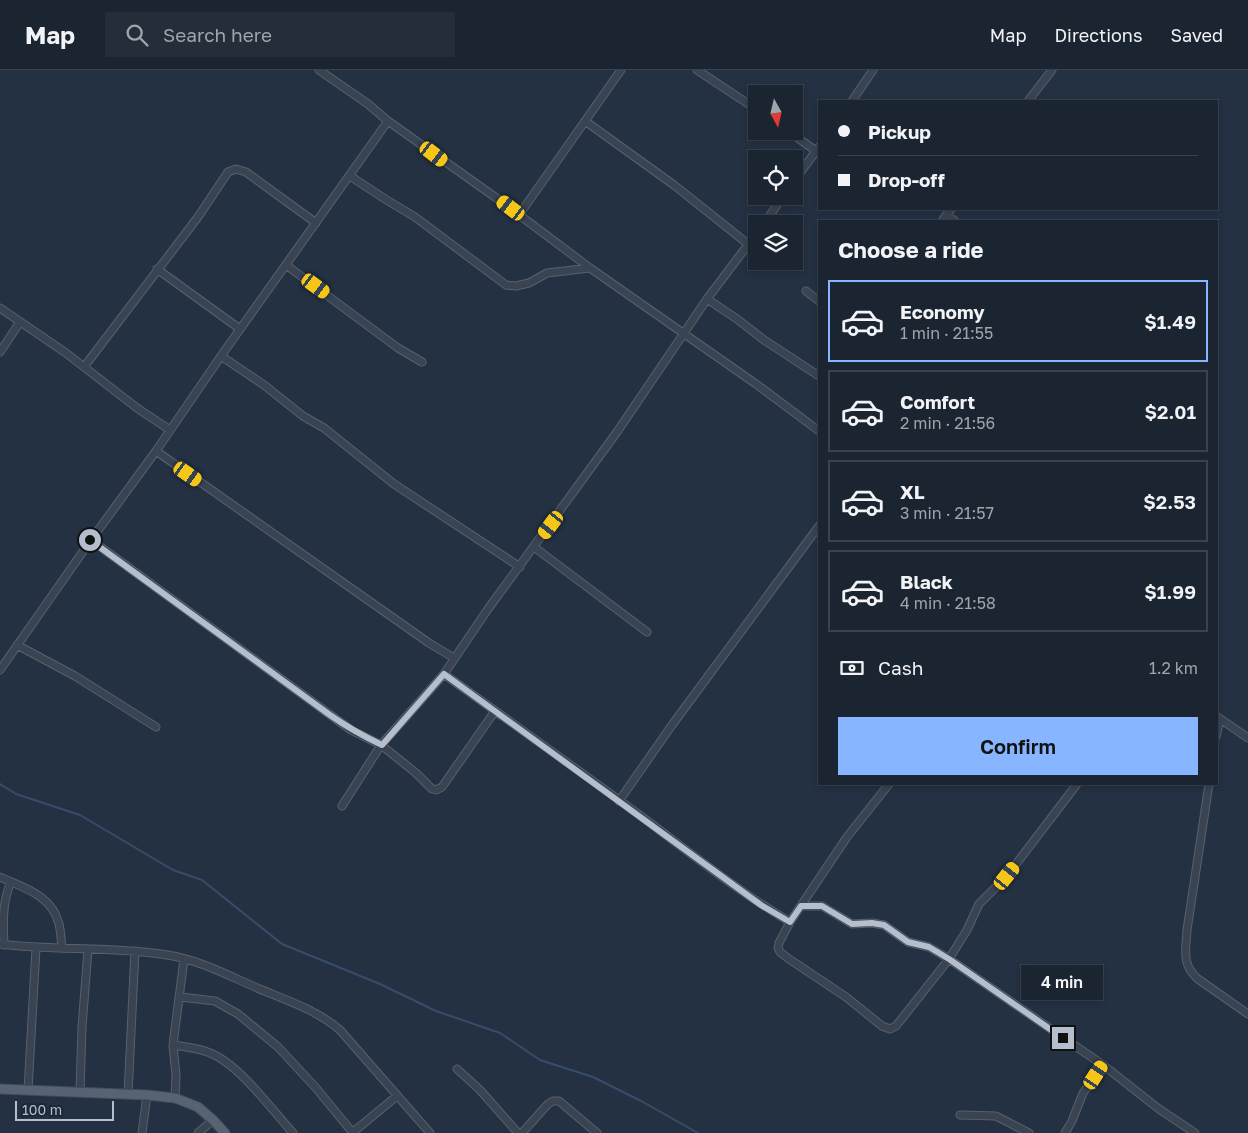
<!DOCTYPE html>
<meta charset="utf-8">
<style>
body{margin:0;font-family:"Golos Text",sans-serif;background:#242d3a;color:#f1f3f6;height:100vh;display:flex;flex-direction:column;font-size:19px;white-space:nowrap}
*{box-sizing:border-box;margin:0}
p{font-size:16px;color:#a0a5ac}
.icon{flex:none;width:28px;height:28px;fill:none;stroke:currentColor;stroke-width:2;stroke-linecap:round;stroke-linejoin:round}
.map{position:relative;flex:1;overflow:hidden}
.side{position:absolute;left:818px;top:150px;width:400px;height:565px;display:flex;flex-direction:column;background:#1b2532;border-radius:0px;box-shadow:0 2px 8px #0003,0 0 0 1px #39424d}
.side>*{flex:none}
.top-card{position:absolute;left:818px;top:30px;width:400px;height:110px;border-radius:0px;box-shadow:0 2px 8px #0003,0 0 0 1px #39424d;display:grid;align-content:center;height:110px;padding:0 20px;background:#1b2532}
.needle{width:32px;rotate:172deg}
.fabs{position:absolute;left:748px;top:15px;display:grid;gap:10px}
.fabs a{display:grid;place-items:center;width:55px;height:55px;border-radius:0px;background:#1b2532;box-shadow:0 2px 8px #0003,0 0 0 1px #39424d;font-size:25px}
.scale{position:absolute;left:15px;bottom:12px;width:99px;box-sizing:border-box;padding-left:5px;border:2px solid #b5becc;border-top:0;font-size:14px;line-height:18px;white-space:nowrap;color:#b5becc;-webkit-text-stroke:4px #1d2837;paint-order:stroke}
.end{position:absolute;width:22px;height:22px;margin:-11px;border:6px solid #b5becc;background:#111;box-shadow:0 0 0 2px #111}
.from{border-radius:50%}
.bubble{position:absolute;height:35px;border-radius:0px;background:#1b2532;box-shadow:0 2px 8px #0003,0 0 0 1px #39424d;font-size:16px;font-weight:600;line-height:35px;text-align:center}
.car{position:absolute;width:15px;height:30px;margin:-15px -8px;border-radius:6px;box-shadow:0 0 4px 1px #0007;background:linear-gradient(#f5c518 24%,#345 0 40%,#f5c518 0 76%,#345 0 86%,#f5c518 0)}
.top-card b{display:flex;align-items:center;gap:18px;height:48px;font-size:19px}
.top-card b+b{border-top:1px solid #39424d}
.top-card i{width:12px;height:12px;background:#f1f3f6}
ul{padding:0;list-style:none}
li{display:flex;align-items:center;gap:15px;height:82px;margin:0 10px 8px;padding:0 10px;border:2px solid #39424d;border-radius:0px}
li div{flex:1}
li b{display:block;font-size:19px}
li em{font-style:normal;font-weight:600}
li.on{border-color:#88b5ff}
li>.icon{width:45px;height:45px;stroke-width:1.5}
h2{padding:0 20px;font-size:22px;line-height:60px}
.pay{display:flex;align-items:center;gap:12px;height:55px;padding:0 20px;font-size:19px}
.pay p{margin-inline-start:auto}
.primary-button{display:flex;gap:10px;margin-top:auto;padding:10px 20px}
.primary-button a{flex:1;height:58px;border-radius:0px;background:#88b5ff;color:#111;font-size:20px;font-weight:600;line-height:58px;text-align:center}
header{display:flex;align-items:center;gap:30px;box-sizing:border-box;height:70px;padding:0 25px;background:#1b2532;border-bottom:1px solid #39424d}
header strong{font-size:24px}
nav{display:flex;gap:28px;margin-inline-start:auto;font-size:18px}
.search{width:350px;height:45px;background:#242d3a;display:flex;align-items:center;gap:12px;box-sizing:border-box;padding:0 18px;border-radius:0px;color:#a0a5ac;font-size:19px}
.map>svg:first-child{display:block}
</style>
<header>
<strong>Map</strong>
<div class="search"><svg class="icon" aria-label="search" viewBox="0 0 24 24"><circle cx="10" cy="10" r="6"/><path d="M15 15l6 6"/></svg>Search here</div>
<nav><a>Map</a><a>Directions</a><a>Saved</a></nav>
</header>
<div class="map">
<svg width="1248" height="1063" viewBox="0 0 1248 1063">
<rect width="100%" height="100%" fill="#243143"/>
<g fill="none" stroke-linecap="round" stroke-linejoin="round">
<path stroke="#374c6b" stroke-width="2" d="M0 714 16 724 80 745 173 800 202 810 282 874 380 914 436 941 500 963 540 990 593 1007 643 1032 698 1063"/>
<defs>
<path id="minor" d="M319 0 368 34 388 51 502 132 590 198 756 314 819 361
M697 0 756 39
M852 31 873 0
M1028 31 1052 0
M585 51 674 115 748 174
M788 61 816 81
M350 106 385 129 415 147 506 215 516 216 529 213 547 203 590 198
M794 111 819 77
M519 145 621 0
M946 145 955 151
M942 151 951 139
M764 154 783 126
M286 195 398 278 422 292
M157 199 240 259
M806 221 819 231
M707 229 737 249 764 270 819 306
M0 238 66 283 137 338 170 360
M0 282 20 252
M221 286 264 315 303 346 324 358 394 414 520 497
M84 297 198 147 228 102 236 99 246 102 316 153
M156 381 429 573 454 588
M91 470 351 660 381 675 416 703 432 719 436 720 442 717 495 641
M534 477 647 562
M17 575 75 606 156 657
M0 600 91 470 156 381 221 286 388 51
M444 604C509 651 574 697 638 744 688 781 736 820 790 852
M1216 646 1248 668
M1216 667 1220 649
M889 714 847 767 790 852 779 873 778 878 780 882 789 889 846 927 882 956 890 959 896 956 949 889 967 860 979 834 1007 806 1077 714
M1209 714 1187 860C1186 880 1181 894 1198 909L1248 944
M619 731 672 655 819 456
M342 736 381 675 444 604 488 539 617 362 707 229 756 164
M0 807C24 818 52 825 59 854 61 862 61 870 62 878
M801 836H822L852 854 872 853 884 855 908 872 929 877 949 889 1103 995 1159 1039 1195 1063
M0 874C55 881 112 876 167 885 201 890 231 907 262 920 289 931 318 941 340 960L430 1063
M4 875C3 853 2 832 11 812
M180 927 215 931 238 944 278 977 316 1018 353 1063
M173 975C185 977 199 978 210 983 239 994 272 1040 293 1063
M457 999 480 1020 518 1063
M28 1020 36 878
M80 1022 82 957 88 880
M128 1024 135 881
M175 1028 176 1006 173 975 184 889
M960 1045 996 1046 1029 1063
M142 1063 147 1025
M198 1063 213 1050
M352 1063 397 1026
M522 1063 548 1034 553 1031H559L597 1063
M1065 1063 1072 1051 1083 1023 1103 995"/>
<path id="major" d="M0 1019 147 1025 175 1028 198 1037 213 1050 225 1063"/>
</defs>
<use href="#minor" stroke="#56616f" stroke-width="9"/>
<use href="#major" stroke="#424c5b" stroke-width="11"/>
<use href="#minor" stroke="#394352" stroke-width="7"/>
<use href="#major" stroke="#576272" stroke-width="9"/>
</g>
<g fill="none" stroke-linecap="round" stroke-linejoin="round">
<path stroke="#b5becc" stroke-width="6" d="M90 470 330 645C347 657 363 666 382 675L444 604 761 835 790 852 801 836H822L852 854 872 853 884 855 908 872 929 877 949 889 1063 968"/>
</g>
</svg>
<div class="fabs">
<a><svg class="needle" viewBox="-14 -14 28 28"><path d="M0-13l5 13h-10z" fill="#e53935"/><path d="M0 13l5-13h-10z" fill="#a0a5ac"/></svg></a>
<a><svg class="icon" aria-label="locate" viewBox="0 0 24 24"><circle cx="12" cy="12" r="6"/><path d="M12 2v4M12 18v4M2 12h4M18 12h4"/></svg></a>
<a><svg class="icon" aria-label="layers" viewBox="0 0 24 24"><path d="M12 4l9 5-9 5-9-5zM3 14l9 5 9-5"/></svg></a>
</div>
<div class="scale">100 m</div>
<i class="end from" style="left:90px;top:470px"></i>
<i class="end" style="left:1063px;top:968px"></i>
<div class="bubble" style="left:1021px;top:895px;width:82px">4 min</div>
<i class="car" style="left:434px;top:84px;rotate:127deg"></i>
<i class="car" style="left:511px;top:138px;rotate:307deg"></i>
<i class="car" style="left:316px;top:216px;rotate:126deg"></i>
<i class="car" style="left:188px;top:404px;rotate:125deg"></i>
<i class="car" style="left:551px;top:455px;rotate:217deg"></i>
<i class="car" style="left:1007px;top:806px;rotate:39deg"></i>
<i class="car" style="left:1096px;top:1005px;rotate:33deg"></i>
<div class="top-card">
<b><i class="from"></i>Pickup</b>
<b><i></i>Drop-off</b>
</div>
<section class="side">
<h2>Choose a ride</h2>
<ul>
<li class="on"><svg class="icon" aria-label="car" viewBox="0 0 24 24"><path d="M5 17H2v-5l4-1 3-4h7l3 4 3 1v5h-3M9 17h6M6 11h13"/><circle cx="7" cy="17" r="2"/><circle cx="17" cy="17" r="2"/></svg><div><b>Economy</b><p>1 min · 21:55</p></div><em>$1.49</em></li>
<li><svg class="icon" aria-label="car" viewBox="0 0 24 24"><path d="M5 17H2v-5l4-1 3-4h7l3 4 3 1v5h-3M9 17h6M6 11h13"/><circle cx="7" cy="17" r="2"/><circle cx="17" cy="17" r="2"/></svg><div><b>Comfort</b><p>2 min · 21:56</p></div><em>$2.01</em></li>
<li><svg class="icon" aria-label="car" viewBox="0 0 24 24"><path d="M5 17H2v-5l4-1 3-4h7l3 4 3 1v5h-3M9 17h6M6 11h13"/><circle cx="7" cy="17" r="2"/><circle cx="17" cy="17" r="2"/></svg><div><b>XL</b><p>3 min · 21:57</p></div><em>$2.53</em></li>
<li><svg class="icon" aria-label="car" viewBox="0 0 24 24"><path d="M5 17H2v-5l4-1 3-4h7l3 4 3 1v5h-3M9 17h6M6 11h13"/><circle cx="7" cy="17" r="2"/><circle cx="17" cy="17" r="2"/></svg><div><b>Black</b><p>4 min · 21:58</p></div><em>$1.99</em></li>
</ul>
<div class="pay"><svg class="icon" aria-label="cash" viewBox="0 0 24 24"><path d="M3 7h18v10H3z"/><circle cx="12" cy="12" r="2"/></svg>Cash<p>1.2 km</p></div>
<div class="primary-button"><a>Confirm</a></div>
</section>
</div>
